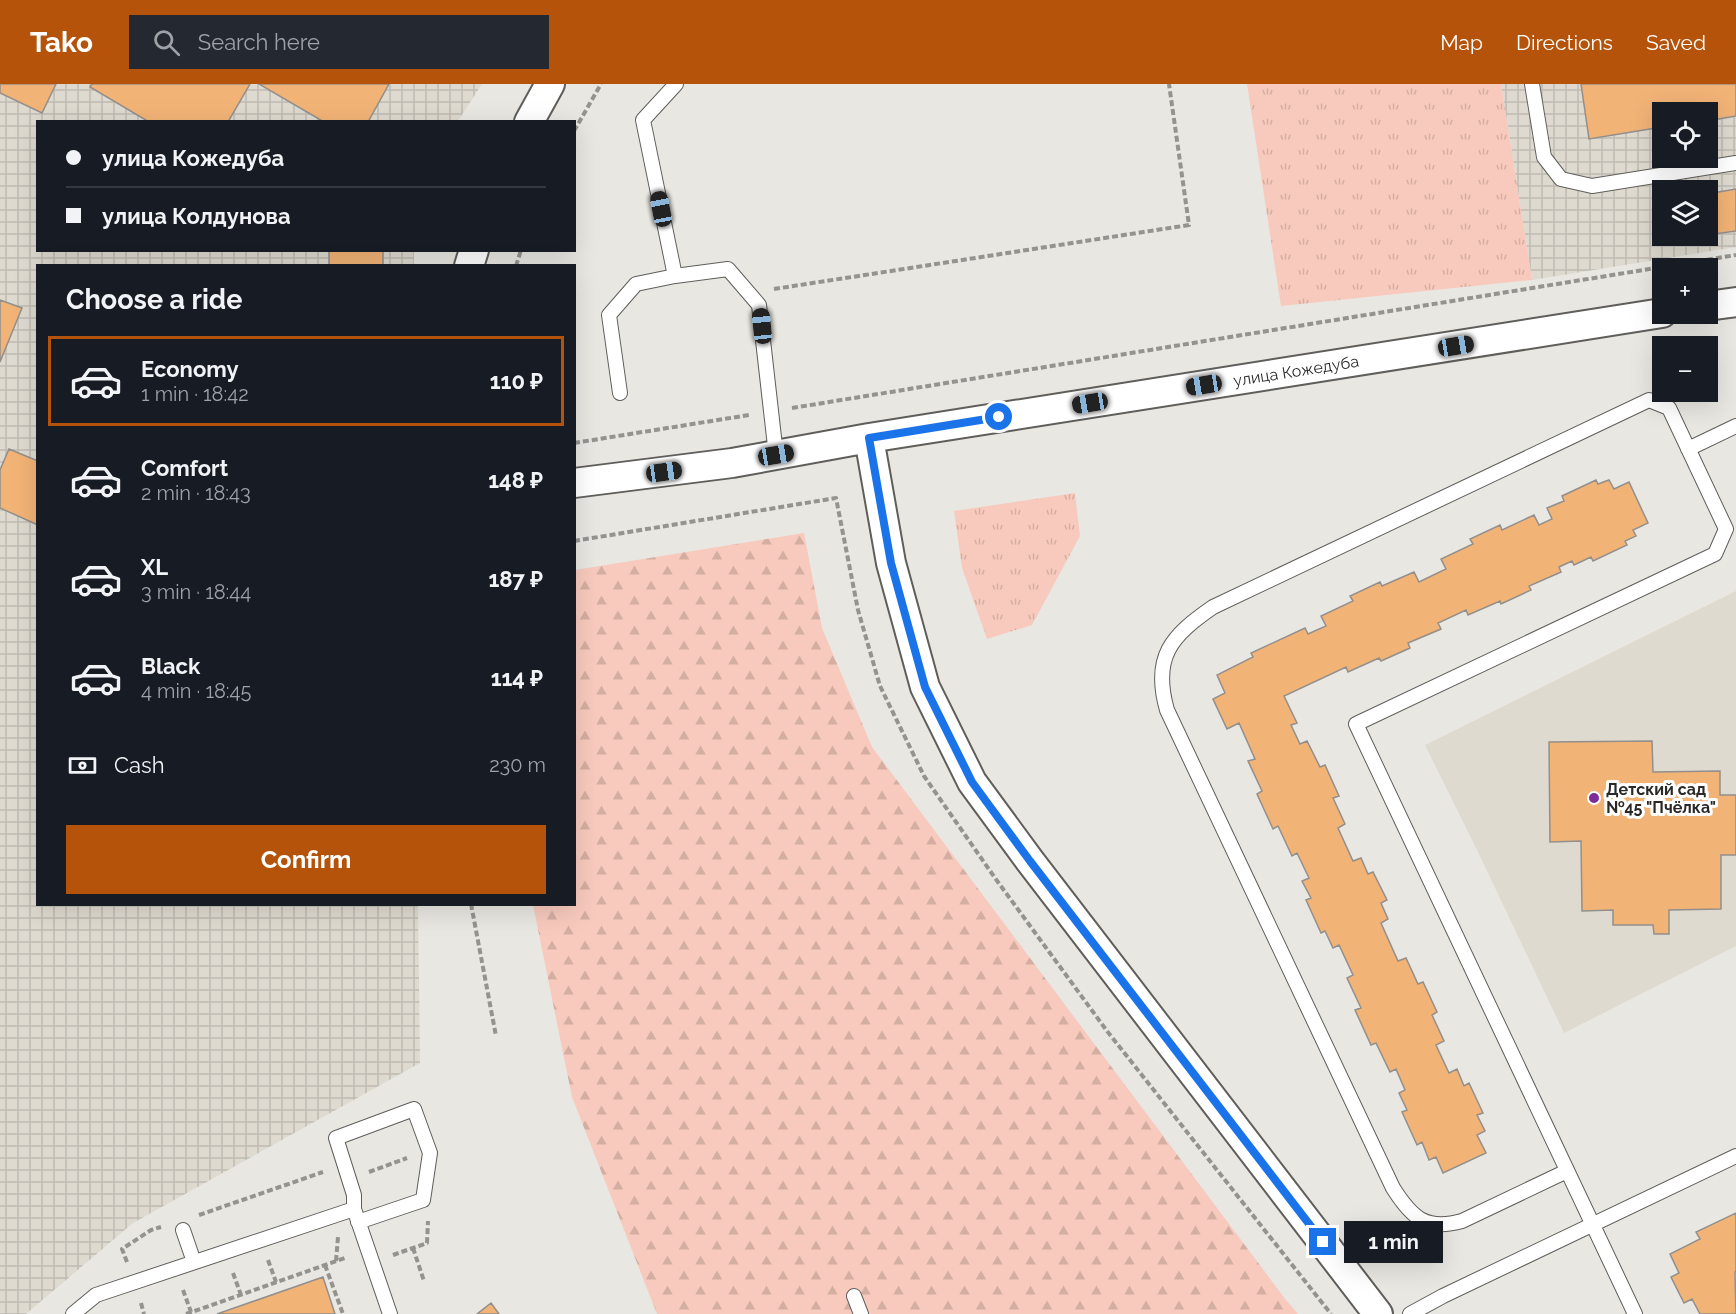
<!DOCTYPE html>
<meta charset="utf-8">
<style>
body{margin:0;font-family:Raleway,sans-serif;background:#242831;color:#f1f3f6;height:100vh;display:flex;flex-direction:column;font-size:22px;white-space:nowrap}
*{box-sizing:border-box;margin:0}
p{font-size:20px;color:#9ea1a6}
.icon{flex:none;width:33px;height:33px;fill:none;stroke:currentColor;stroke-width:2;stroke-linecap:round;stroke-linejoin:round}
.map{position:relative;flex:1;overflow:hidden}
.details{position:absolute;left:36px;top:180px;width:540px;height:642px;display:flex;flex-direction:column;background:#171b24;border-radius:0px;box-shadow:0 6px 24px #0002}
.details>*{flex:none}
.top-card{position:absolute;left:36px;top:36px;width:540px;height:132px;border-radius:0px;box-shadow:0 6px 24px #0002;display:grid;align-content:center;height:132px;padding:0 30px;background:#171b24}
.controls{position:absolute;left:1652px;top:18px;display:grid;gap:12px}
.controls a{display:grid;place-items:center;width:66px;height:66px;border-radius:0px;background:#171b24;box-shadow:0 6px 24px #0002;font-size:30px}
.end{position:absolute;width:27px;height:27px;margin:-14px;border:8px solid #1a73e8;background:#fff;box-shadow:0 0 0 3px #fff}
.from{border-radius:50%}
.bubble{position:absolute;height:42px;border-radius:0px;background:#171b24;box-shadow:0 6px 24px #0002;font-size:20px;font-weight:700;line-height:42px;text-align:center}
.car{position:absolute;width:18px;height:36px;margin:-18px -9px;border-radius:8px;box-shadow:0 0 4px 2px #0007;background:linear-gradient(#222 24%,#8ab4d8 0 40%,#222 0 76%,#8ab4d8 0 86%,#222 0)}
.top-card b{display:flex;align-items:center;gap:21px;height:57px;font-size:22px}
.top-card b+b{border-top:2px solid #363941}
.top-card i{width:15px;height:15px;background:#f1f3f6}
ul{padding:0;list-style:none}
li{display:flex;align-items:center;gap:18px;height:90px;margin:0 12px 9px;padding:0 18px;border:3px solid transparent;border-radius:0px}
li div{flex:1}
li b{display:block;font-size:22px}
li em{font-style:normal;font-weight:700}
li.active{border-color:#b45309}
li>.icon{width:54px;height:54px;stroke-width:1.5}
h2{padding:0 30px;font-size:27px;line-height:72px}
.pay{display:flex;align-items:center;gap:15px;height:66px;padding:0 30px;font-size:22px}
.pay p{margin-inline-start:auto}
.button{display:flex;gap:12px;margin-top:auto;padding:12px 30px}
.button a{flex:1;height:69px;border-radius:0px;background:#b45309;color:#fff;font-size:24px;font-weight:700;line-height:69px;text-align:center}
header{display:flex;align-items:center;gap:36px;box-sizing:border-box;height:84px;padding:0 30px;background:#b45309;color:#fff}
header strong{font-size:28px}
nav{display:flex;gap:33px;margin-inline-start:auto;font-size:21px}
.search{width:420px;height:54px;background:#242831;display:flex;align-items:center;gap:15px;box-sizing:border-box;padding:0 21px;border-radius:0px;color:#9ea1a6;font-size:22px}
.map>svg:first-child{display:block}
</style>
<header>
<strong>Tako</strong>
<div class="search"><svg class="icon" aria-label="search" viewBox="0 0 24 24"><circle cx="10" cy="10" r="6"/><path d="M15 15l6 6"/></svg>Search here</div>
<nav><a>Map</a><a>Directions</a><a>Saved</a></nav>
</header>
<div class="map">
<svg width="1736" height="1230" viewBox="0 0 1736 1230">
<defs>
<pattern id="industrial-grid" width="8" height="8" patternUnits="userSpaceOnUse" patternTransform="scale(1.5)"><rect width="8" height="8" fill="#dedacf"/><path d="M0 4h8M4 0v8" fill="none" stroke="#bfbbb2"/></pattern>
<pattern id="grass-tufts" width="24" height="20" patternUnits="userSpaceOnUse" patternTransform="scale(1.5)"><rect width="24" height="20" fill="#f8cabd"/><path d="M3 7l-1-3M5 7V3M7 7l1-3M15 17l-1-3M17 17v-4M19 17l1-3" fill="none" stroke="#d5aea2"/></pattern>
<pattern id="forest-firs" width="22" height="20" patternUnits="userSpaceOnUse" patternTransform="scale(1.5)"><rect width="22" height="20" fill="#f8cabd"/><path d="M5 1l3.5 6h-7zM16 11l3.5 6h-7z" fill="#d5aea2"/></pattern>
</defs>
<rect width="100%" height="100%" fill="#e8e7e2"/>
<path fill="#dedacf" d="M1736 507V862L1564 949 1478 768 1425 661Z"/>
<path fill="url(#industrial-grid)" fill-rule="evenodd" d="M0 0H482L458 37 38 38V166L414 167V182H38V820L418 821 420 979 133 1139 26 1230H0Z
M1501 0H1736V163L1532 196ZM1662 28H1707V74H1662ZM1662 106H1707V152H1662Z"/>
<path fill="url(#grass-tufts)" d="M1247 0H1501L1532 196 1281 222Z
M1075 409 1080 452 1032 541 987 555 962 484 954 427Z"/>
<path fill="url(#forest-firs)" d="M804 449 822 544 872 663 1286 1216 1298 1230H657L572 1013 533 821 574 820 575 486Z"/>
<path fill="#f2b376" stroke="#928f8c" stroke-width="1.5" d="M0 0H56L42 29 0 9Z
M92 0H250L228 38H149L90 3Z
M259 0H389L368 38H324Z
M1581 0H1736V32L1707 37V28H1662V43L1589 55Z
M1736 105V147L1707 151V110Z
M1662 117V151L1657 118Z
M1662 152H1706L1663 158Z
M329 166H383V182H329Z
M0 216 22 224 0 278Z
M9 365 38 377V441L0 424V386Z
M1596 396 1598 400 1609 396 1614 405 1629 398 1648 439 1633 446 1636 452 1625 457 1627 461 1593 477 1591 473 1574 481 1572 477 1559 483 1561 488 1529 502 1531 506 1501 520 1500 517 1468 531 1466 526 1438 539 1441 545 1408 559 1410 564 1381 577 1379 574 1348 588 1346 583 1284 612 1297 639 1291 641 1300 660 1307 657 1320 683 1325 681 1339 712 1333 714 1345 740 1338 744 1353 777 1361 774 1368 790 1373 788 1387 816 1381 819 1388 835 1381 839 1398 877 1406 874 1418 900 1423 898 1437 928 1432 931 1444 957 1436 961 1449 989 1457 985 1464 1002 1469 999 1483 1029 1477 1031 1485 1047 1477 1051 1486 1069 1443 1089 1436 1073 1429 1076 1422 1058 1417 1061 1402 1028 1407 1026 1399 1009 1405 1006 1396 985 1390 988 1376 959 1371 961 1355 926 1361 924 1347 894 1353 891 1339 861 1333 864 1325 847 1321 849 1306 816 1311 814 1302 797 1309 794 1297 769 1292 772 1278 742 1273 745 1257 710 1262 707 1248 677 1255 675 1239 639 1227 645 1213 615 1225 609 1217 591 1253 573 1251 569 1305 544 1308 550 1326 542 1321 532 1353 517 1350 512 1380 498 1382 502 1414 488 1419 498 1446 485 1441 475 1473 460 1470 455 1500 441 1502 446 1534 431 1539 441 1552 435 1547 424 1564 417 1562 412Z
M1652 657 1653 688 1720 687V711H1736V771H1721V825L1669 826V850H1654L1653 841H1613V826L1582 827 1581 757 1550 758 1549 658Z
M1736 1129V1188H1735L1736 1230H1700L1692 1215 1684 1219 1671 1193 1679 1189 1670 1170 1700 1155 1696 1148Z
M323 1193 335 1230H217Z
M491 1219 499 1230H477Z"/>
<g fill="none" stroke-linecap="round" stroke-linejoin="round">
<defs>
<path id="lane" d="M1532 0 1544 73 1561 95 1592 102 1736 79
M675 192 643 36 676 0
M620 309 609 231 636 200 675 192 728 185 759 221 776 371
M1688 365 1736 342
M1567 1087 1462 1137C1426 1147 1412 1134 1393 1104L1167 626C1152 573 1171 552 1213 523L1649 316 1669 324 1726 445 1715 470 1356 640 1635 1230
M354 1125V1111L336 1054 414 1025 430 1069 423 1116 358 1138
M183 1146 194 1178
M854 1212 861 1230
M73 1230 96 1211 354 1125 390 1230
M1410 1230 1443 1212 1736 1072"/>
<path id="street" d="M529 38 550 0
M469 182 474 166
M1707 222 1736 218
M869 354 891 479 925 603 972 698 1030 777 1378 1230
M574 399 732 379 869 354 1662 229"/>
</defs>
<use href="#lane" stroke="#5f5e5a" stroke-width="16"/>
<use href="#street" stroke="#5f5e5a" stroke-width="32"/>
<path stroke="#94938f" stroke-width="4" stroke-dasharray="6 3" stroke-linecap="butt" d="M574 47 601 0
M516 182 521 166
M774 205 1189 141 1169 0
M792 324 1736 171
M574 359 749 331
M574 457 836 414 858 526 880 602 924 692 995 794 1107 947 1331 1230
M471 820 496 952
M369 1088 407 1074
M199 1131 323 1088
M413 1164 424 1197
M393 1171 427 1159 428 1137
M268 1176 276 1198
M336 1177 338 1153
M127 1178 122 1165 151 1146 161 1143
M325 1181 343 1230
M233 1189 241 1211
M183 1206 191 1228
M141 1219 144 1230
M186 1230 345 1174 346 1176"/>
<use href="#lane" stroke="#fff" stroke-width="14"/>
<use href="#street" stroke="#fff" stroke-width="28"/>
</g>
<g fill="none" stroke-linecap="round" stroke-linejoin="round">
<path stroke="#1a73e8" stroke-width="8" d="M999 333 869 354 891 479 925 603 972 698 1030 777 1323 1158"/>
</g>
<circle fill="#7b2b9c" stroke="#fff" stroke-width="2" cx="1594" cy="714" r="6"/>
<g text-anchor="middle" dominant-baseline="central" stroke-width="6" stroke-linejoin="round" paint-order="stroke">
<g font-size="16" fill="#2a2928" stroke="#fff">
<text transform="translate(1296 287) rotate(-9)">улица Кожедуба</text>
</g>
<g font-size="16" font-weight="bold" fill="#2a2928" stroke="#fff" text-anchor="start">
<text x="1606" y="705">Детский сад<tspan x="1606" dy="18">№45 "Пчёлка"</tspan></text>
</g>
</g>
</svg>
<div class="controls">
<a><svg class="icon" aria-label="locate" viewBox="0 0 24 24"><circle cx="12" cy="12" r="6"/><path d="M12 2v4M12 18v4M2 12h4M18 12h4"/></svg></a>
<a><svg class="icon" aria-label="layers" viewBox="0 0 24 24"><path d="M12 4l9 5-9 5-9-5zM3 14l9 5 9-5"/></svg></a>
<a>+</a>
<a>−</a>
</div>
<i class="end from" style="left:999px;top:333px"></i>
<i class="end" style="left:1323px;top:1158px"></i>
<div class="bubble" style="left:1344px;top:1137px;width:99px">1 min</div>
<i class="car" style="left:661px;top:125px;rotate:349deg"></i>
<i class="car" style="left:762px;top:242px;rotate:354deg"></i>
<i class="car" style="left:1456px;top:262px;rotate:81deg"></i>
<i class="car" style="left:1204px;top:301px;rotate:261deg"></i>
<i class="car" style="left:1090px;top:319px;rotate:261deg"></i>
<i class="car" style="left:776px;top:371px;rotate:80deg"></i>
<i class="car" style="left:664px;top:388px;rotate:82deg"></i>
<div class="top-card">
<b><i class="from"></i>улица Кожедуба</b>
<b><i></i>улица Колдунова</b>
</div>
<section class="details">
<h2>Choose a ride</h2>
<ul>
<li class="active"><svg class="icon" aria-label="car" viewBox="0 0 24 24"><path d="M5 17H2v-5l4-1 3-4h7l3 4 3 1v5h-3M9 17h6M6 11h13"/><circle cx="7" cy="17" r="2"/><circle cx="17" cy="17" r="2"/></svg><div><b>Economy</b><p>1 min · 18:42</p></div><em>110 ₽</em></li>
<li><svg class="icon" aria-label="car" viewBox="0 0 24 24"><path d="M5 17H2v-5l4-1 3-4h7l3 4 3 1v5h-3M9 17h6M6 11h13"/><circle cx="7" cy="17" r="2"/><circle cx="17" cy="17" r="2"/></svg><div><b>Comfort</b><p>2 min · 18:43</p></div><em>148 ₽</em></li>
<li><svg class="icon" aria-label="car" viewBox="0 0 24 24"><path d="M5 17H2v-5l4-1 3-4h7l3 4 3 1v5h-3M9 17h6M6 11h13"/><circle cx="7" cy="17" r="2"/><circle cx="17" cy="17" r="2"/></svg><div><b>XL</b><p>3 min · 18:44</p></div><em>187 ₽</em></li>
<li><svg class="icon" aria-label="car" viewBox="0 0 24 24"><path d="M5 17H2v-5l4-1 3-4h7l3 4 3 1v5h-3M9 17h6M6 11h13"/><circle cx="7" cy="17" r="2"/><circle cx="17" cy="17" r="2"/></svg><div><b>Black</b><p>4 min · 18:45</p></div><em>114 ₽</em></li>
</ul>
<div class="pay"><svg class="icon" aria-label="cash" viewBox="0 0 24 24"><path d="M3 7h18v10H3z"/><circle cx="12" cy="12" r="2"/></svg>Cash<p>230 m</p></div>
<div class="button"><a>Confirm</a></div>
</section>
</div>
